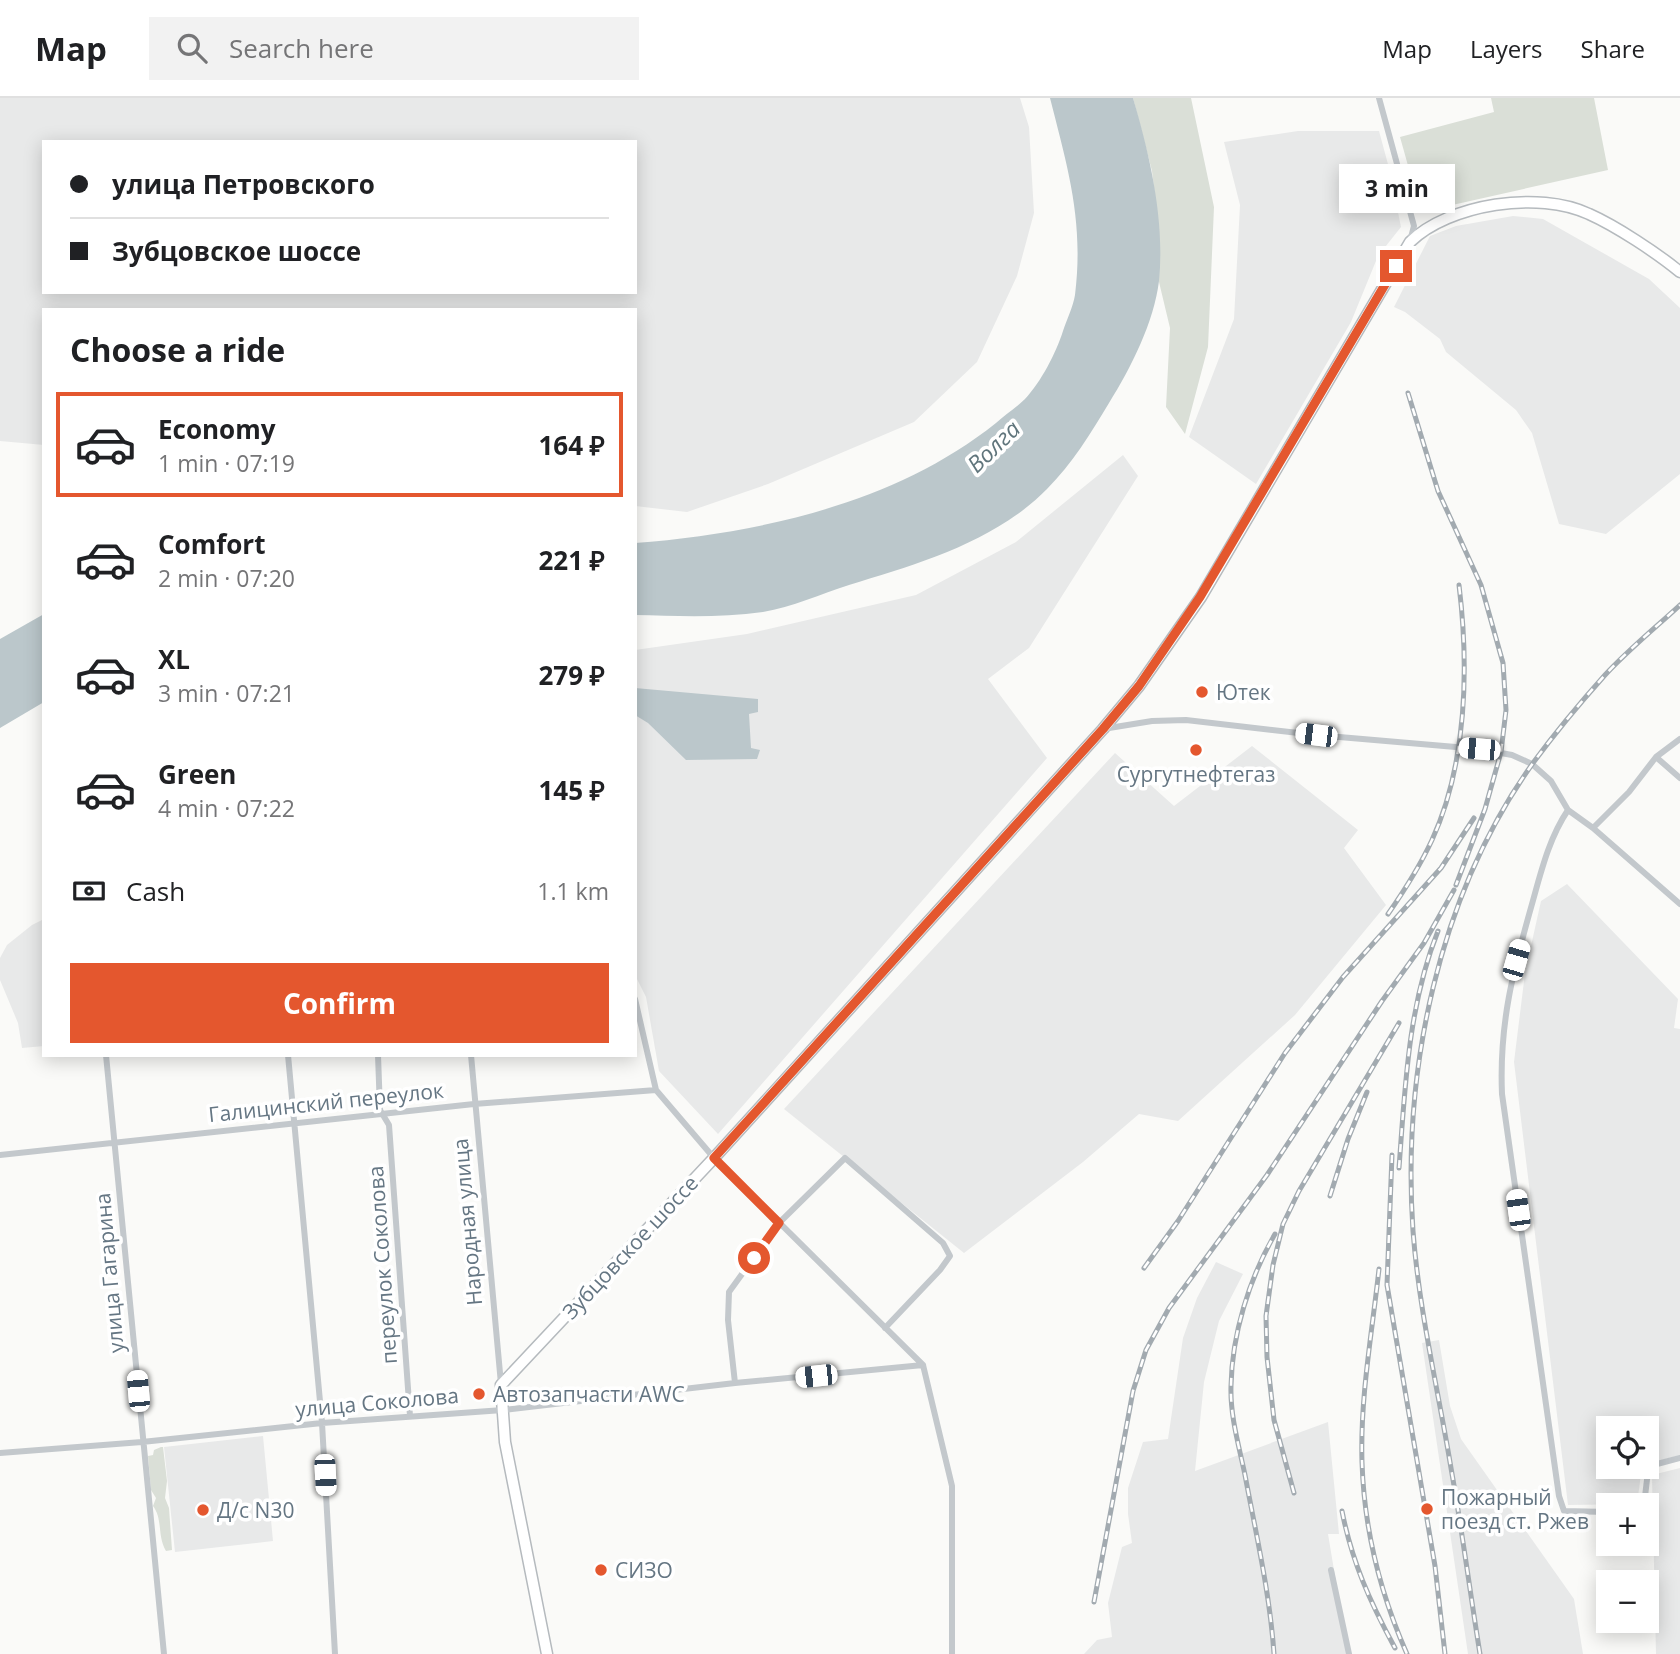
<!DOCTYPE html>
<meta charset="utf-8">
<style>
body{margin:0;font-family:"Open Sans",sans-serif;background:#f2f2f2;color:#202124;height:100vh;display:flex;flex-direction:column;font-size:26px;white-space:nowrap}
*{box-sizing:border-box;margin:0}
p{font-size:23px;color:#757577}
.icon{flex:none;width:38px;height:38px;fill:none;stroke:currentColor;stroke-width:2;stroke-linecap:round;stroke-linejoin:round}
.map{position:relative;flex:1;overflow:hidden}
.panel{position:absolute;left:42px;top:210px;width:595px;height:749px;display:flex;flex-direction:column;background:#fff;border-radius:0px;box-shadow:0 4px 18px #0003}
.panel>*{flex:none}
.top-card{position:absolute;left:42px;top:42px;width:595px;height:154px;border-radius:0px;box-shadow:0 4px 18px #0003;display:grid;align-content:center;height:154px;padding:0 28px;background:#fff}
.buttons{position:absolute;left:1596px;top:1318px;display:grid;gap:14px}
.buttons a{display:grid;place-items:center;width:63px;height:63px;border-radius:0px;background:#fff;box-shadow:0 4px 18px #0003;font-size:35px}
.end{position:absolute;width:32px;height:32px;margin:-16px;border:9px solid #e4572e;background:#fff;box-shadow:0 0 0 4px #fff}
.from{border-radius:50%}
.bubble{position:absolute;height:49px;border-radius:0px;background:#fff;box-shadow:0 4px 18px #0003;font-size:23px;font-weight:700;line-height:49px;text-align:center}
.car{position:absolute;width:21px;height:42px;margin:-21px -10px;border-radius:9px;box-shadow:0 0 5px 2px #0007;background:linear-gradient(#fff 24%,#345 0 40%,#fff 0 76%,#345 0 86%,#fff 0)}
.top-card b{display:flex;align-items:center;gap:24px;height:66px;font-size:26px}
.top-card b+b{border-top:2px solid #e0e0e0}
.top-card i{width:18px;height:18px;background:#202124}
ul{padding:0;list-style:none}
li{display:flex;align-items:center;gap:21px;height:105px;margin:0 14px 10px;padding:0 14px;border:4px solid transparent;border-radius:0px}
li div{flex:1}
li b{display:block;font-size:26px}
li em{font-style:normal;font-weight:700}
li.selected{border-color:#e4572e}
li>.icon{width:63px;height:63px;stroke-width:1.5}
h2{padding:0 28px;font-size:32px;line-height:84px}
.pay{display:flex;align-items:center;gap:18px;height:77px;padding:0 28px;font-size:26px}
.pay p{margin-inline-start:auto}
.cta{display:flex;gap:14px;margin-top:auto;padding:14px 28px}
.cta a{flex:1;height:80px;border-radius:0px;background:#e4572e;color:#fff;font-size:28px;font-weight:700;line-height:80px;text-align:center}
header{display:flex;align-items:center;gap:42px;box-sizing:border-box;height:98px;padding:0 35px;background:#fff;border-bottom:2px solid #e0e0e0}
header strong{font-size:33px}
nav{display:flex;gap:38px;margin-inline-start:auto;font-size:24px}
.search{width:490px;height:63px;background:#f2f2f2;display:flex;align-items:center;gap:18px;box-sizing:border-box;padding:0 24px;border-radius:0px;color:#757577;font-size:26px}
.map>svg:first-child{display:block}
</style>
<header>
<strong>Map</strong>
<div class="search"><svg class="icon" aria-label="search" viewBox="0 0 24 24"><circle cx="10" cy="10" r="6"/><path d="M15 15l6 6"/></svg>Search here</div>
<nav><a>Map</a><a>Layers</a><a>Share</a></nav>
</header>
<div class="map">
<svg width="1680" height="1556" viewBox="0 0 1680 1556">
<rect width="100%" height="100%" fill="#fafaf8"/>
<path fill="#e8e9e9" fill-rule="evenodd" d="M0 0H1020L1029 29 1034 115 1017 178 977 264 914 324 768 386 687 414 635 408V212H44V347L0 343ZM44 44H635V194H44Z
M1298 33H1379L1389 70 1401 129 1378 158 1351 224 1256 386 1189 339 1234 221 1240 107 1224 44Z
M1513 118 1543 121 1649 181 1680 210V376L1606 436 1559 426 1532 335 1516 312 1446 254 1440 241 1405 214 1394 209 1430 138 1456 128Z
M1123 357 1138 378 1029 550 988 581 1047 660 718 1036 659 973 646 899 635 877V552L747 536 916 497 1016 444Z
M1252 648 1358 732 1344 750 1386 807 1295 917 1178 1023 1139 1016 1083 1064 964 1155 784 1011 1115 655 1174 708Z
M1567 786 1678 901 1674 930 1680 931V1357L1647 1366V1330H1608V1368L1642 1369 1637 1406 1568 1407 1514 964 1525 875 1541 803Z
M44 821V948L22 950 18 925 0 882V860L7 847 32 827Z
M1216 1164 1243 1176 1219 1223 1204 1284 1195 1373 1328 1324 1339 1436H1328L1348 1556H1084L1097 1542 1112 1539 1108 1505 1122 1449 1132 1445 1128 1416V1390L1143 1344 1168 1341 1183 1240 1197 1200Z
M1439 1242 1450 1308 1461 1341 1574 1501 1583 1556H1468L1422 1245Z
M263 1338 273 1443 175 1454 164 1349Z
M1680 1370V1556H1656L1652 1377Z"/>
<path fill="#dadfd7" d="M1133 0H1191L1214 109 1208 249 1185 336 1166 309 1170 230 1159 184V133L1152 73Z
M1491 0H1594L1608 72 1421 114 1400 39 1494 14Z
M161 1349H163L167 1383 165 1400 169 1410 172 1452 166 1453C157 1438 163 1421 153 1408L156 1400 151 1392 148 1358 153 1357 154 1352Z"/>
<path fill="#bbc7cb" d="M1050 0H1133C1150 58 1165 122 1159 183 1154 224 1131 270 1109 305 1091 335 1072 366 1047 391 995 444 918 466 849 487 821 496 792 509 763 514 721 520 677 518 635 517V445C761 435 896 405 996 325 1005 317 1016 310 1025 301 1041 284 1056 255 1063 233 1067 221 1073 209 1075 197 1084 123 1068 71 1050 0Z
M44 516V604L0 630V541Z
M635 590 758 601V614L749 616 751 650 760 652 757 661 686 662 648 625 635 617Z"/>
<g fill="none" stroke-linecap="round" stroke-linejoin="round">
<defs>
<path id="primary" d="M547 1556 505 1344 501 1287 714 1060 1103 631 1139 588 1201 499 1410 144C1449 106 1539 92 1589 116 1616 128 1657 155 1680 174"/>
</defs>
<use href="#primary" stroke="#b5babe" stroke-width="13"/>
<path stroke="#c3c8cc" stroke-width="6" d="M1379 0 1414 128 1410 143
M1103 631 1152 623 1186 622 1316 637 1479 651 1512 657 1532 666 1551 683 1568 712 1593 730 1680 806
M1656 659 1680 680
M1568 712C1549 740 1541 774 1532 806 1513 873 1499 926 1502 996L1559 1398 1564 1413 1608 1414
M1593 730 1629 694 1656 659 1680 641
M635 901 656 992 714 1060 923 1267
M106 957 164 1556
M288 957 322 1325 335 1556
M378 957 380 1012 389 1027 410 1318
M471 957 501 1286
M0 1057 474 1006 656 992
M923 1267 952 1388V1556
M735 1285 728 1222 729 1194 779 1125 845 1060 943 1145 950 1158 940 1172 885 1230
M0 1355 142 1344 322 1325 503 1312 735 1285 923 1267
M1644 1407 1648 1373 1657 1366 1680 1360
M1331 1472 1349 1556"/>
<use href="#primary" stroke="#fff" stroke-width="10"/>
<defs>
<path id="rail" d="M1408 295 1438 393 1481 487 1503 565 1506 612 1501 654 1485 711 1456 787
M1388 816C1404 793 1420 768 1432 742 1467 666 1469 569 1459 487
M1392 1057 1387 1187 1435 1468 1445 1556
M1399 1070C1405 990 1408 908 1438 833
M1330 1098 1348 1041 1367 994
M1144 1170 1178 1123 1285 955 1343 879 1441 770 1474 720
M1379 1171C1372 1235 1360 1300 1362 1364 1364 1430 1380 1495 1407 1556
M1294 1395 1274 1322 1267 1259 1266 1218 1273 1167 1283 1126 1299 1093 1399 925
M1342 1413C1352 1464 1370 1504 1395 1550
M1094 1504 1133 1293 1146 1252 1169 1210 1267 1077 1382 903 1424 845 1454 792
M1274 1556C1270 1496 1256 1436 1245 1377 1239 1348 1230 1318 1231 1288 1232 1236 1249 1181 1275 1136
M1480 1556C1470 1494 1462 1432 1451 1370 1438 1291 1419 1213 1413 1133 1402 973 1438 798 1533 665 1555 635 1580 605 1605 577 1628 552 1655 530 1680 507"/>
</defs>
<use href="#rail" stroke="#a2aab0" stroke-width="5"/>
<use href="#rail" stroke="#fff" stroke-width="2.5" stroke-dasharray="8" stroke-linecap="butt"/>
</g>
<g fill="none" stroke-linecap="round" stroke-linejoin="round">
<path stroke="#e4572e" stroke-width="9" d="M754 1160 779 1125 714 1060 1103 631 1139 588 1200 499 1396 168"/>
</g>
<g fill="#e4572e" stroke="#fff" stroke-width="2.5">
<circle cx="1202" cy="594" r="7"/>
<circle cx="1196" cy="652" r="7"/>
<circle cx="479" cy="1296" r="7"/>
<circle cx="1427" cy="1411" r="7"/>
<circle cx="203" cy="1412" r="7"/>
<circle cx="601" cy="1472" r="7"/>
</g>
<g text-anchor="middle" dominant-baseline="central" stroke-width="7" stroke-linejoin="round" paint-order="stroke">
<g font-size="21" fill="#657683" stroke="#fff" text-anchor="start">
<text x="1216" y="594">Ютек</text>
<text x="1196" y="676" text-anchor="middle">Сургутнефтегаз</text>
<text x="493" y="1296">Автозапчасти AWC</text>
<text x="1441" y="1399">Пожарный<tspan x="1441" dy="24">поезд ст. Ржев</tspan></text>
<text x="217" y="1412">Д/с N30</text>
<text x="615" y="1472">СИЗО</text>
</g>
<g font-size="21" fill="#657683" stroke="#fff">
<text transform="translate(326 1004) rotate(-6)">Галицинский переулок</text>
<text transform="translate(467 1124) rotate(-95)">Народная улица</text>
<text transform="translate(630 1149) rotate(-47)">Зубцовское шоссе</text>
<text transform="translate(382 1167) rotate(-94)">переулок Соколова</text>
<text transform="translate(109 1175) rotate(-95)">улица Гагарина</text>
<text transform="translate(377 1304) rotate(-5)">улица Соколова</text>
</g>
<g font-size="23" font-style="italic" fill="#60757c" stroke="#fff">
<text transform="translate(993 348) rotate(-44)">Волга</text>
</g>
</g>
</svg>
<div class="buttons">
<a><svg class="icon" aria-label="locate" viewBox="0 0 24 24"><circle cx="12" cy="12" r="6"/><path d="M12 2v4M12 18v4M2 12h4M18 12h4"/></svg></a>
<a>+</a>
<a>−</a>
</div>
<i class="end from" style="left:754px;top:1160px"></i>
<i class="end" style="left:1396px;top:168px"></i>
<div class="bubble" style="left:1339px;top:66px;width:116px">3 min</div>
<i class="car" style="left:1316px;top:637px;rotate:277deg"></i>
<i class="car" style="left:1479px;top:651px;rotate:275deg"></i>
<i class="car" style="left:1516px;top:862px;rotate:16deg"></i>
<i class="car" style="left:1518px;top:1112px;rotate:352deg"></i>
<i class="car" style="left:816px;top:1278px;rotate:264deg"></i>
<i class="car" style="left:138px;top:1293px;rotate:355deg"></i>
<i class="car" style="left:325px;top:1377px;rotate:177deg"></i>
<div class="top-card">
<b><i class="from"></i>улица Петровского</b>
<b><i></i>Зубцовское шоссе</b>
</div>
<section class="panel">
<h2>Choose a ride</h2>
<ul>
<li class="selected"><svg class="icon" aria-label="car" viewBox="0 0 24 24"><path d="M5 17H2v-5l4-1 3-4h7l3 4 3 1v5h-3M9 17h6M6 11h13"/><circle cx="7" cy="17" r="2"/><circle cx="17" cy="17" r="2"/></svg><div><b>Economy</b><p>1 min · 07:19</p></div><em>164 ₽</em></li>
<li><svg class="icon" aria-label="car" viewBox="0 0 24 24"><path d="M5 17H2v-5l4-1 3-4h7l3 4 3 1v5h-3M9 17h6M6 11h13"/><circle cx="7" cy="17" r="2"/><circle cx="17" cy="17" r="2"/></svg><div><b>Comfort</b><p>2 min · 07:20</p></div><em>221 ₽</em></li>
<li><svg class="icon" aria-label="car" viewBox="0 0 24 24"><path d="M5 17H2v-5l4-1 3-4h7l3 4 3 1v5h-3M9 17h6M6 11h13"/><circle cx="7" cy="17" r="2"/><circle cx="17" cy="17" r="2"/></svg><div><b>XL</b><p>3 min · 07:21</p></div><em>279 ₽</em></li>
<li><svg class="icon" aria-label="car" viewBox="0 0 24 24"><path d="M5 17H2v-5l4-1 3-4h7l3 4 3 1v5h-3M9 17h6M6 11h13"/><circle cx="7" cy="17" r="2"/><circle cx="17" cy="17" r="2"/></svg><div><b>Green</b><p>4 min · 07:22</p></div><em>145 ₽</em></li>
</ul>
<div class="pay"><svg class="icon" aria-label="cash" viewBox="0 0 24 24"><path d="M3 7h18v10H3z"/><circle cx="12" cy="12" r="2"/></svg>Cash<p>1.1 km</p></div>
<div class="cta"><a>Confirm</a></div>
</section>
</div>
